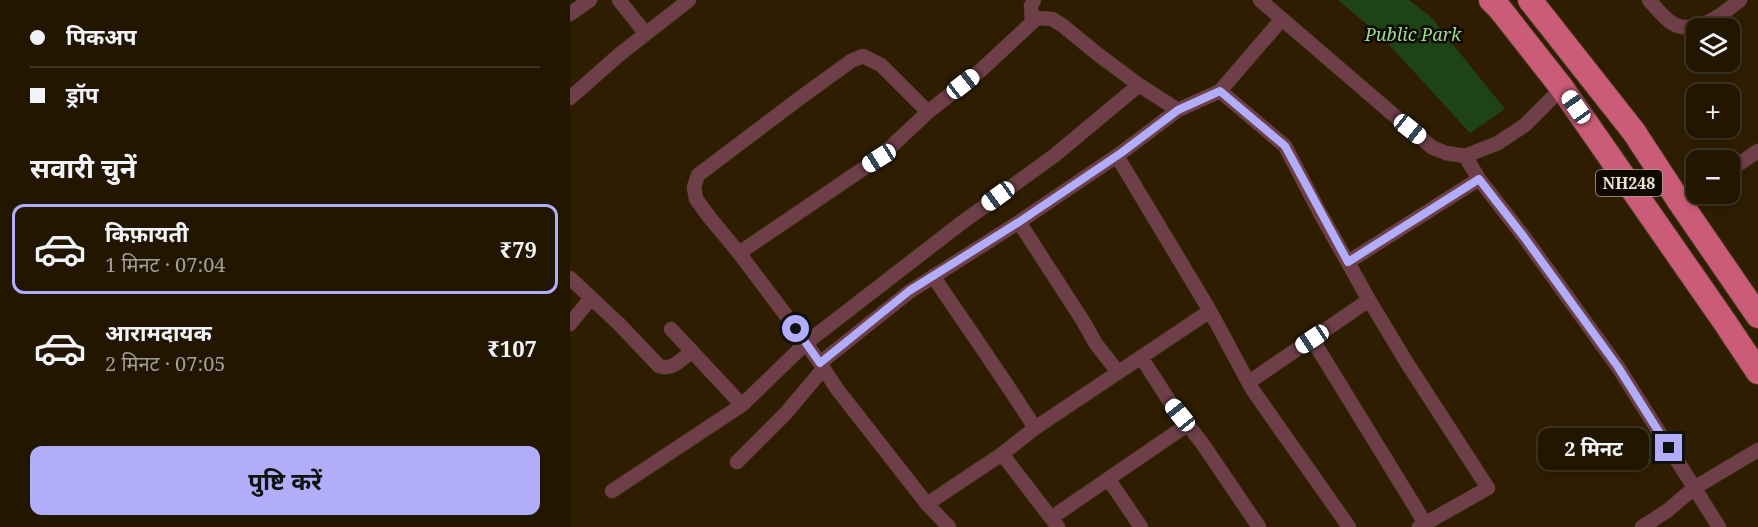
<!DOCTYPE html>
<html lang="hi">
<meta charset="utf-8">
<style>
body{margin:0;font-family:"Noto Serif","Noto Sans Devanagari",serif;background:#2a1f0b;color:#f1f3f6;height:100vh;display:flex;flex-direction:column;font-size:22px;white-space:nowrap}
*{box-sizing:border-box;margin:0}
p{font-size:20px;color:#a29f99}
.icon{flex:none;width:33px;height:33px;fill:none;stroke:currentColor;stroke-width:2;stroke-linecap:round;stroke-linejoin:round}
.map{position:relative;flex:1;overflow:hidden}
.panel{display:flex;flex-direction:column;background:#221601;width:570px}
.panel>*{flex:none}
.top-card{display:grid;align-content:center;height:132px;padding:0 30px;background:#221601}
.controls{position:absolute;left:1116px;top:18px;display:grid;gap:12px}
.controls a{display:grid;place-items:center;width:54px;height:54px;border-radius:12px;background:#221601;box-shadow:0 3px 9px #0003,0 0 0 2px #3f3523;font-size:30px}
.end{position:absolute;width:27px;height:27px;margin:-14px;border:8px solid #b2adf9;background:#111;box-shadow:0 0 0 3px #111}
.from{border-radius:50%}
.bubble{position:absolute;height:42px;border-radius:12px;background:#221601;box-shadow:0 3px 9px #0003,0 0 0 2px #3f3523;font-size:20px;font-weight:700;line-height:42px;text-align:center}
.car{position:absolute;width:18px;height:36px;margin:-18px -9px;border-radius:8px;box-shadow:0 0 4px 2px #0007;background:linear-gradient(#fff 24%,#345 0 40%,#fff 0 76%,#345 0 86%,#fff 0)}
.top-card b{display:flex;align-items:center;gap:21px;height:57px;font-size:22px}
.top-card b+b{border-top:2px solid #3f3523}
.top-card i{width:15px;height:15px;background:#f1f3f6}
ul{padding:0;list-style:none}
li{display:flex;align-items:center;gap:18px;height:90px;margin:0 12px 9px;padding:0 18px;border:3px solid transparent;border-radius:12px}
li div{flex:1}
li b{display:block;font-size:22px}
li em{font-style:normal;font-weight:700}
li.current{border-color:#b2adf9}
li>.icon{width:54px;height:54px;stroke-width:1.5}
h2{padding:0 30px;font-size:27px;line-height:72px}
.cta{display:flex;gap:12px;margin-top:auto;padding:12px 30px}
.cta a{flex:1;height:69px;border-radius:12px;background:#b2adf9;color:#111;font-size:24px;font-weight:700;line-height:69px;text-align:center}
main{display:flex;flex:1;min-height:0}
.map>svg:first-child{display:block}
</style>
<main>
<section class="panel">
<div class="top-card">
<b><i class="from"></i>पिकअप</b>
<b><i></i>ड्रॉप</b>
</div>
<h2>सवारी चुनें</h2>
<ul>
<li class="current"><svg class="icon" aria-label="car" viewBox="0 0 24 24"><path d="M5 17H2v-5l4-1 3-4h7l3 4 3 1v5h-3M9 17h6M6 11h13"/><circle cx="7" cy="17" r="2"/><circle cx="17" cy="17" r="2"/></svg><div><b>किफ़ायती</b><p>1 मिनट · 07:04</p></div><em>₹79</em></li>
<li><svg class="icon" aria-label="car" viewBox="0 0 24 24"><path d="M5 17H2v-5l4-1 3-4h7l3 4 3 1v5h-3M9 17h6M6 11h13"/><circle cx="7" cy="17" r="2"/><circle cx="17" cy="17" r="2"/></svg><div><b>आरामदायक</b><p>2 मिनट · 07:05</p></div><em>₹107</em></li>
</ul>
<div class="cta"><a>पुष्टि करें</a></div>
</section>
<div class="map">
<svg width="1188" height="527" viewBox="0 0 1188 527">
<rect width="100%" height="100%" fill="#2e1d01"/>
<path fill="#1e4314" d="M768 0H839L860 16 935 109 900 133 812 37Z"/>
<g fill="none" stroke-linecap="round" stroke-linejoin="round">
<defs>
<path id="minor" d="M49 0 76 34
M1079 0C1085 7 1092 15 1099 21 1122 39 1152 15 1170 0
M0 14 20 0
M712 19 840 129 863 148 876 153 895 156 928 143 955 125 992 88
M462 21 461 6 464 0
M650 91 712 19 690 0
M0 98 50 54 119 0
M608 110 650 91 715 146 750 213 799 300 837 363 918 488 849 527
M358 112 311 65 293 56 281 61 230 98 128 175 124 187 126 199 140 218 169 253 215 314 250 363 267 389 357 504 379 527
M895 156 909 179 954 237 1048 367 1149 527
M1160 170 1188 151
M1109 201 1126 191
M449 222 513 321 526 344 548 372
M169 253 309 158 358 112 411 70 467 18 482 19 492 25 530 56 569 85 608 110 551 153 449 222 339 292 250 363
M778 262 909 179
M363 276C397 327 433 377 465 428L640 311 547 156
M0 278 49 324 89 366C102 371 112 359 122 351
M640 311 682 389 779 527
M0 324 21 298
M101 329 172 405
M742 339 855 523
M571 357 602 405 632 443 689 527
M679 382 799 300
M465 428 432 454 488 527
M167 462 216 413 253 369
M539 480 571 527
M42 491 172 405 236 343 390 224 485 155 569 85
M357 504 432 454
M481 518 617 425
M1072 527 1097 511 1124 488 1188 450"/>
<path id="trunk" d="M921 0 930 9 992 88 1154 321 1188 372
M960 0 1064 132 1109 201 1188 316"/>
</defs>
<use href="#minor" stroke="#49391e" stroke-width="15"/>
<use href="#trunk" stroke="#49391e" stroke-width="26"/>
<use href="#minor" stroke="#6e3e49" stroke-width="14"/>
<use href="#trunk" stroke="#ca5c78" stroke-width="24"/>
</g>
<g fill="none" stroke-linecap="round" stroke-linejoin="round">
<path stroke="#b2adf9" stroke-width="8" d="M226 329 250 363 339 291 449 222 551 153 608 110 650 91 715 146 778 262 909 179 954 237 1048 367 1099 448"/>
</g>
<g text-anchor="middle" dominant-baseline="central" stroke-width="5" stroke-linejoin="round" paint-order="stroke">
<rect fill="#100901" stroke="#aca294" stroke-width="1.5" x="1026" y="170" width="66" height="26" rx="4.5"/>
<g font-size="16" font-weight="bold" fill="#efe3d3">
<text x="1059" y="183">NH248</text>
</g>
<g font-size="18" font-style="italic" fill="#9cdb8d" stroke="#100901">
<text x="843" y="34">Public Park</text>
</g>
</g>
</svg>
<div class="controls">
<a><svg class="icon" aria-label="layers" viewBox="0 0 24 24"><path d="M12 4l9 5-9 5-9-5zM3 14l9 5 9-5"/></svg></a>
<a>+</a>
<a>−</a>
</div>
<i class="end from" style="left:226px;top:329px"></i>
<i class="end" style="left:1099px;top:448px"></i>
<div class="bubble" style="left:968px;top:428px;width:111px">2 मिनट</div>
<i class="car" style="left:393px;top:84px;rotate:52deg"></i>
<i class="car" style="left:1006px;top:107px;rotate:325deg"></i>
<i class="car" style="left:840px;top:129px;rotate:129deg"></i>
<i class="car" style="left:309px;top:158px;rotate:238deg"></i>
<i class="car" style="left:428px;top:196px;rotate:234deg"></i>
<i class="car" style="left:742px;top:339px;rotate:236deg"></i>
<i class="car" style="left:610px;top:415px;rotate:321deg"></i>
</div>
</main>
